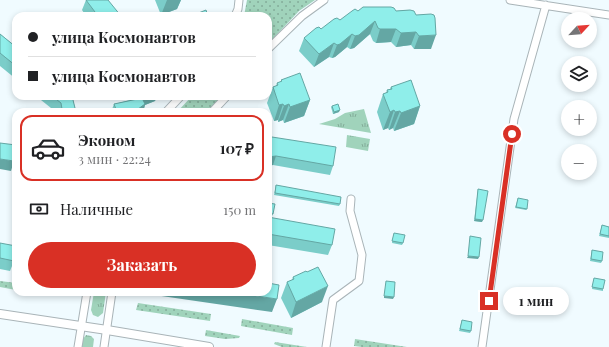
<!DOCTYPE html>
<html lang="ru">
<meta charset="utf-8">
<style>
body{margin:0;font-family:"Playfair Display",serif;background:#f2f2f2;color:#202124;height:100vh;display:flex;flex-direction:column;font-size:15px;white-space:nowrap}
*{box-sizing:border-box;margin:0}
p{font-size:13px;color:#757577}
.icon{flex:none;width:22px;height:22px;fill:none;stroke:currentColor;stroke-width:2;stroke-linecap:round;stroke-linejoin:round}
.map{position:relative;flex:1;overflow:hidden}
.details{position:absolute;left:12px;top:108px;width:260px;height:188px;display:flex;flex-direction:column;background:#fff;border-radius:12px;box-shadow:0 2px 6px #0003}
.details>*{flex:none}
.top-card{position:absolute;left:12px;top:12px;width:260px;height:88px;border-radius:12px;box-shadow:0 2px 6px #0003;display:grid;align-content:center;height:88px;padding:0 16px;background:#fff}
.needle{width:26px;rotate:64deg}
.buttons{position:absolute;left:561px;top:12px;display:grid;gap:8px}
.buttons a{display:grid;place-items:center;width:36px;height:36px;border-radius:50%;background:#fff;box-shadow:0 2px 6px #0003;font-size:20px}
.end{position:absolute;width:18px;height:18px;margin:-9px;border:5px solid #d93025;background:#fff;box-shadow:0 0 0 2px #fff}
.from{border-radius:50%}
.bubble{position:absolute;height:28px;border-radius:14px;background:#fff;box-shadow:0 2px 6px #0003;font-size:13px;font-weight:700;line-height:28px;text-align:center}
.top-card b{display:flex;align-items:center;gap:14px;height:38px;font-size:15px}
.top-card b+b{border-top:1px solid #e0e0e0}
.top-card i{width:10px;height:10px;background:#202124}
ul{padding:7px 0 0;list-style:none}
li{display:flex;align-items:center;gap:12px;height:66px;margin:0 8px 6px;padding:0 8px;border:2px solid transparent;border-radius:12px}
li div{flex:1}
li b{display:block;font-size:15px}
li em{font-style:normal;font-weight:700}
li.current{border-color:#d93025}
li>.icon{width:36px;height:36px;stroke-width:1.5}
.pay{display:flex;align-items:center;gap:10px;height:44px;padding:0 16px;font-size:15px}
.pay p{margin-inline-start:auto}
.primary-button{display:flex;gap:8px;margin-top:auto;padding:8px 16px}
.primary-button a{flex:1;height:46px;border-radius:24px;background:#d93025;color:#fff;font-size:16px;font-weight:700;line-height:46px;text-align:center}
.map>svg:first-child{display:block}
</style>
<div class="map">
<svg width="609" height="347" viewBox="0 0 609 347">
<defs>
<pattern id="grass-dots" width="8" height="8" patternUnits="userSpaceOnUse"><rect width="8" height="8" fill="#a0d3bb"/><path d="M2 2h.1M6 6h.1" fill="none" stroke="#83ac99" stroke-width="1.8" stroke-linecap="round"/></pattern>
<pattern id="park-tufts" width="24" height="20" patternUnits="userSpaceOnUse"><rect width="24" height="20" fill="#a0d3bb"/><path d="M3 7l-1-3M5 7V3M7 7l1-3M15 17l-1-3M17 17v-4M19 17l1-3" fill="none" stroke="#83ac99"/></pattern>
</defs>
<rect width="100%" height="100%" fill="#f0fbff"/>
<path fill="url(#grass-dots)" d="M247 0H315L299 11 268 44V16H244Z
M192 96H222L208 112H177Z
M0 281 16 283V290L0 287Z
M138 303 211 314 210 321 136 310Z
M242 319 293 328 292 335 241 326Z
M206 330 240 336 239 338 225 339 205 336Z
M355 339 407 347H362L354 346Z
M275 342 307 347H282L274 344Z"/>
<path fill="url(#park-tufts)" d="M364 109 371 133 319 124 335 119 345 113Z
M347 135 370 139 368 151 346 147Z
M94 292H106L103 313 98 317 93 315 91 310Z
M86 335 91 336 94 339 93 347H81L83 339Z"/>
<g fill="none" stroke-linecap="round" stroke-linejoin="round">
<defs>
<path id="minor" d="M510 0 609 15
M235 16 238 9 239 0
M268 49 302 16 324 0
M166 112 181 96
M212 112 227 96
M78 347 87 292
M104 347 112 292
M326 347 333 300 359 281 362 255 350 211 351 199
M482 347 514 119 546 5"/>
<path id="tertiary" d="M0 314 107 330 209 347"/>
</defs>
<use href="#minor" stroke="#a9b4b8" stroke-width="9"/>
<use href="#tertiary" stroke="#a9b4b8" stroke-width="10"/>
<use href="#minor" stroke="#fff" stroke-width="7"/>
<use href="#tertiary" stroke="#fff" stroke-width="8"/>
</g>
<path fill="#7bcdc9" d="M86 0 121 16H86L82 10Z
M155 0H181L177 9 161 15Z
M410 10 431 49H414L411 45 396 47 391 42 376 43 373 41 370 34 354 48 350 49 347 47 335 57 332 58 329 57 314 67 299 51 304 38 358 11H396Z
M0 34 16 47V79L0 66Z
M281 80 310 100 304 116 284 123 283 120 278 122V120L274 121 267 103 273 87 276 86 277 83 281 82Z
M391 87 420 106 414 124 394 131 393 128 389 130 388 128 383 130 377 112 383 94 386 93 387 90 390 89Z
M36 96H72L76 112H56Z
M134 96H157L155 101 145 105 143 112H111L114 104 135 99Z
M332 106 339 112 333 114 331 107Z
M268 137 333 166 330 175 273 165 268 166Z
M276 185 340 204 339 206 274 195Z
M478 189 482 222 474 221Z
M518 198 527 209 526 210 515 208Z
M268 203 273 214 272 216 268 215Z
M268 217 332 245 328 255 268 245Z
M602 225 609 227V238L599 236Z
M394 233 403 243 402 245 392 243Z
M0 243 14 261 10 271 0 269Z
M592 250 602 261 601 263 590 261Z
M293 277 322 302 291 318 281 298 287 282 292 280Z
M594 278 603 289V291L592 289Z
M462 320 471 331 470 333 459 331Z"/>
<path fill="#64a7a4" d="M167 0H181L177 9 161 15Z
M375 21 370 34 354 48 350 49 355 36Z
M380 29H396L391 42 376 43Z
M416 32 411 45 396 47 401 33Z
M352 34 347 47 335 57 332 58 337 45Z
M436 35 431 49H414L419 36Z
M334 43 329 57 314 67 319 54Z
M147 96H157L155 101 145 105 143 112H134L142 98Z
M310 100 304 116 284 123 290 107Z
M283 104 278 120 274 121 279 105Z
M289 104 283 120 278 122 284 106Z
M420 106 414 124 394 131 401 113Z
M340 110 339 112 333 114 334 112Z
M394 110 388 128 383 130 390 112Z
M400 111 393 128 389 130 395 112Z
M276 156 273 165 268 166V157Z
M0 159 14 161 11 171 0 169Z
M475 219 483 220 482 222 474 221Z
M468 256 479 257 478 259 467 258Z
M328 286 322 302 291 318 296 302Z
M134 292H229L277 299 272 312Z
M384 296 394 297 393 299 384 298Z"/>
<path fill="#8feeea" stroke="#64a7a4" d="M86 0H108L121 16H98Z
M363 7H391L394 8 396 11 410 10 414 11 416 15 431 14 434 15 435 18 436 35 419 36 416 32 401 33 396 29H380L378 28 375 21 359 35 355 36 352 34 340 44 337 45 334 43 319 54 304 38 316 28 319 27 321 29 334 19 337 18 340 20 352 11 355 9 358 11Z
M206 10 208 16H191Z
M0 34 16 47V66L0 53Z
M300 73 310 100 290 107 289 104 284 106 283 104 279 105 273 87 278 85 277 83 282 81 281 80Z
M411 80 420 106 401 113 400 111 395 112 394 110 390 112 383 94 388 92 387 90 392 89 391 87Z
M52 96H72L76 112H62V109L61 103Z
M142 98 145 104 134 112H117L114 104Z
M338 104 340 110 334 112 332 106Z
M268 137H272L336 147 333 166 276 156 268 157Z
M0 143 16 145 14 161 0 159Z
M276 185 341 197 340 204 275 193Z
M478 189 488 191 483 220 475 219Z
M518 198 528 200 527 209 516 207Z
M268 203 275 204 273 214 268 213Z
M268 217 335 229 332 245 268 234Z
M602 225 609 227V236L600 234Z
M394 233 405 235 403 243 392 241Z
M470 236 481 238 479 257 468 256Z
M0 243 16 246 14 261 0 258Z
M592 250 603 252 602 261 591 259Z
M318 267 328 286 296 302 287 282 294 279 293 277 306 271 307 272Z
M594 278 605 280 603 289 592 287Z
M386 281 395 282 394 297 384 296Z
M268 283 279 285 277 299 229 292H268Z
M462 320 472 322 471 331 460 329Z"/>
<g fill="none" stroke-linecap="round" stroke-linejoin="round">
<path stroke="#d93025" stroke-width="5" d="M489 301 512 134"/>
</g>
</svg>
<div class="buttons">
<a><svg class="needle" viewBox="-14 -14 28 28"><path d="M0-13l5 13h-10z" fill="#e53935"/><path d="M0 13l5-13h-10z" fill="#757577"/></svg></a>
<a><svg class="icon" aria-label="layers" viewBox="0 0 24 24"><path d="M12 4l9 5-9 5-9-5zM3 14l9 5 9-5"/></svg></a>
<a>+</a>
<a>−</a>
</div>
<i class="end from" style="left:512px;top:134px"></i>
<i class="end" style="left:489px;top:301px"></i>
<div class="bubble" style="left:503px;top:287px;width:66px">1 мин</div>
<div class="top-card">
<b><i class="from"></i>улица Космонавтов</b>
<b><i></i>улица Космонавтов</b>
</div>
<section class="details">
<ul>
<li class="current"><svg class="icon" aria-label="car" viewBox="0 0 24 24"><path d="M5 17H2v-5l4-1 3-4h7l3 4 3 1v5h-3M9 17h6M6 11h13"/><circle cx="7" cy="17" r="2"/><circle cx="17" cy="17" r="2"/></svg><div><b>Эконом</b><p>3 мин · 22:24</p></div><em>107 ₽</em></li>
</ul>
<div class="pay"><svg class="icon" aria-label="cash" viewBox="0 0 24 24"><path d="M3 7h18v10H3z"/><circle cx="12" cy="12" r="2"/></svg>Наличные<p>150 m</p></div>
<div class="primary-button"><a>Заказать</a></div>
</section>
</div>
